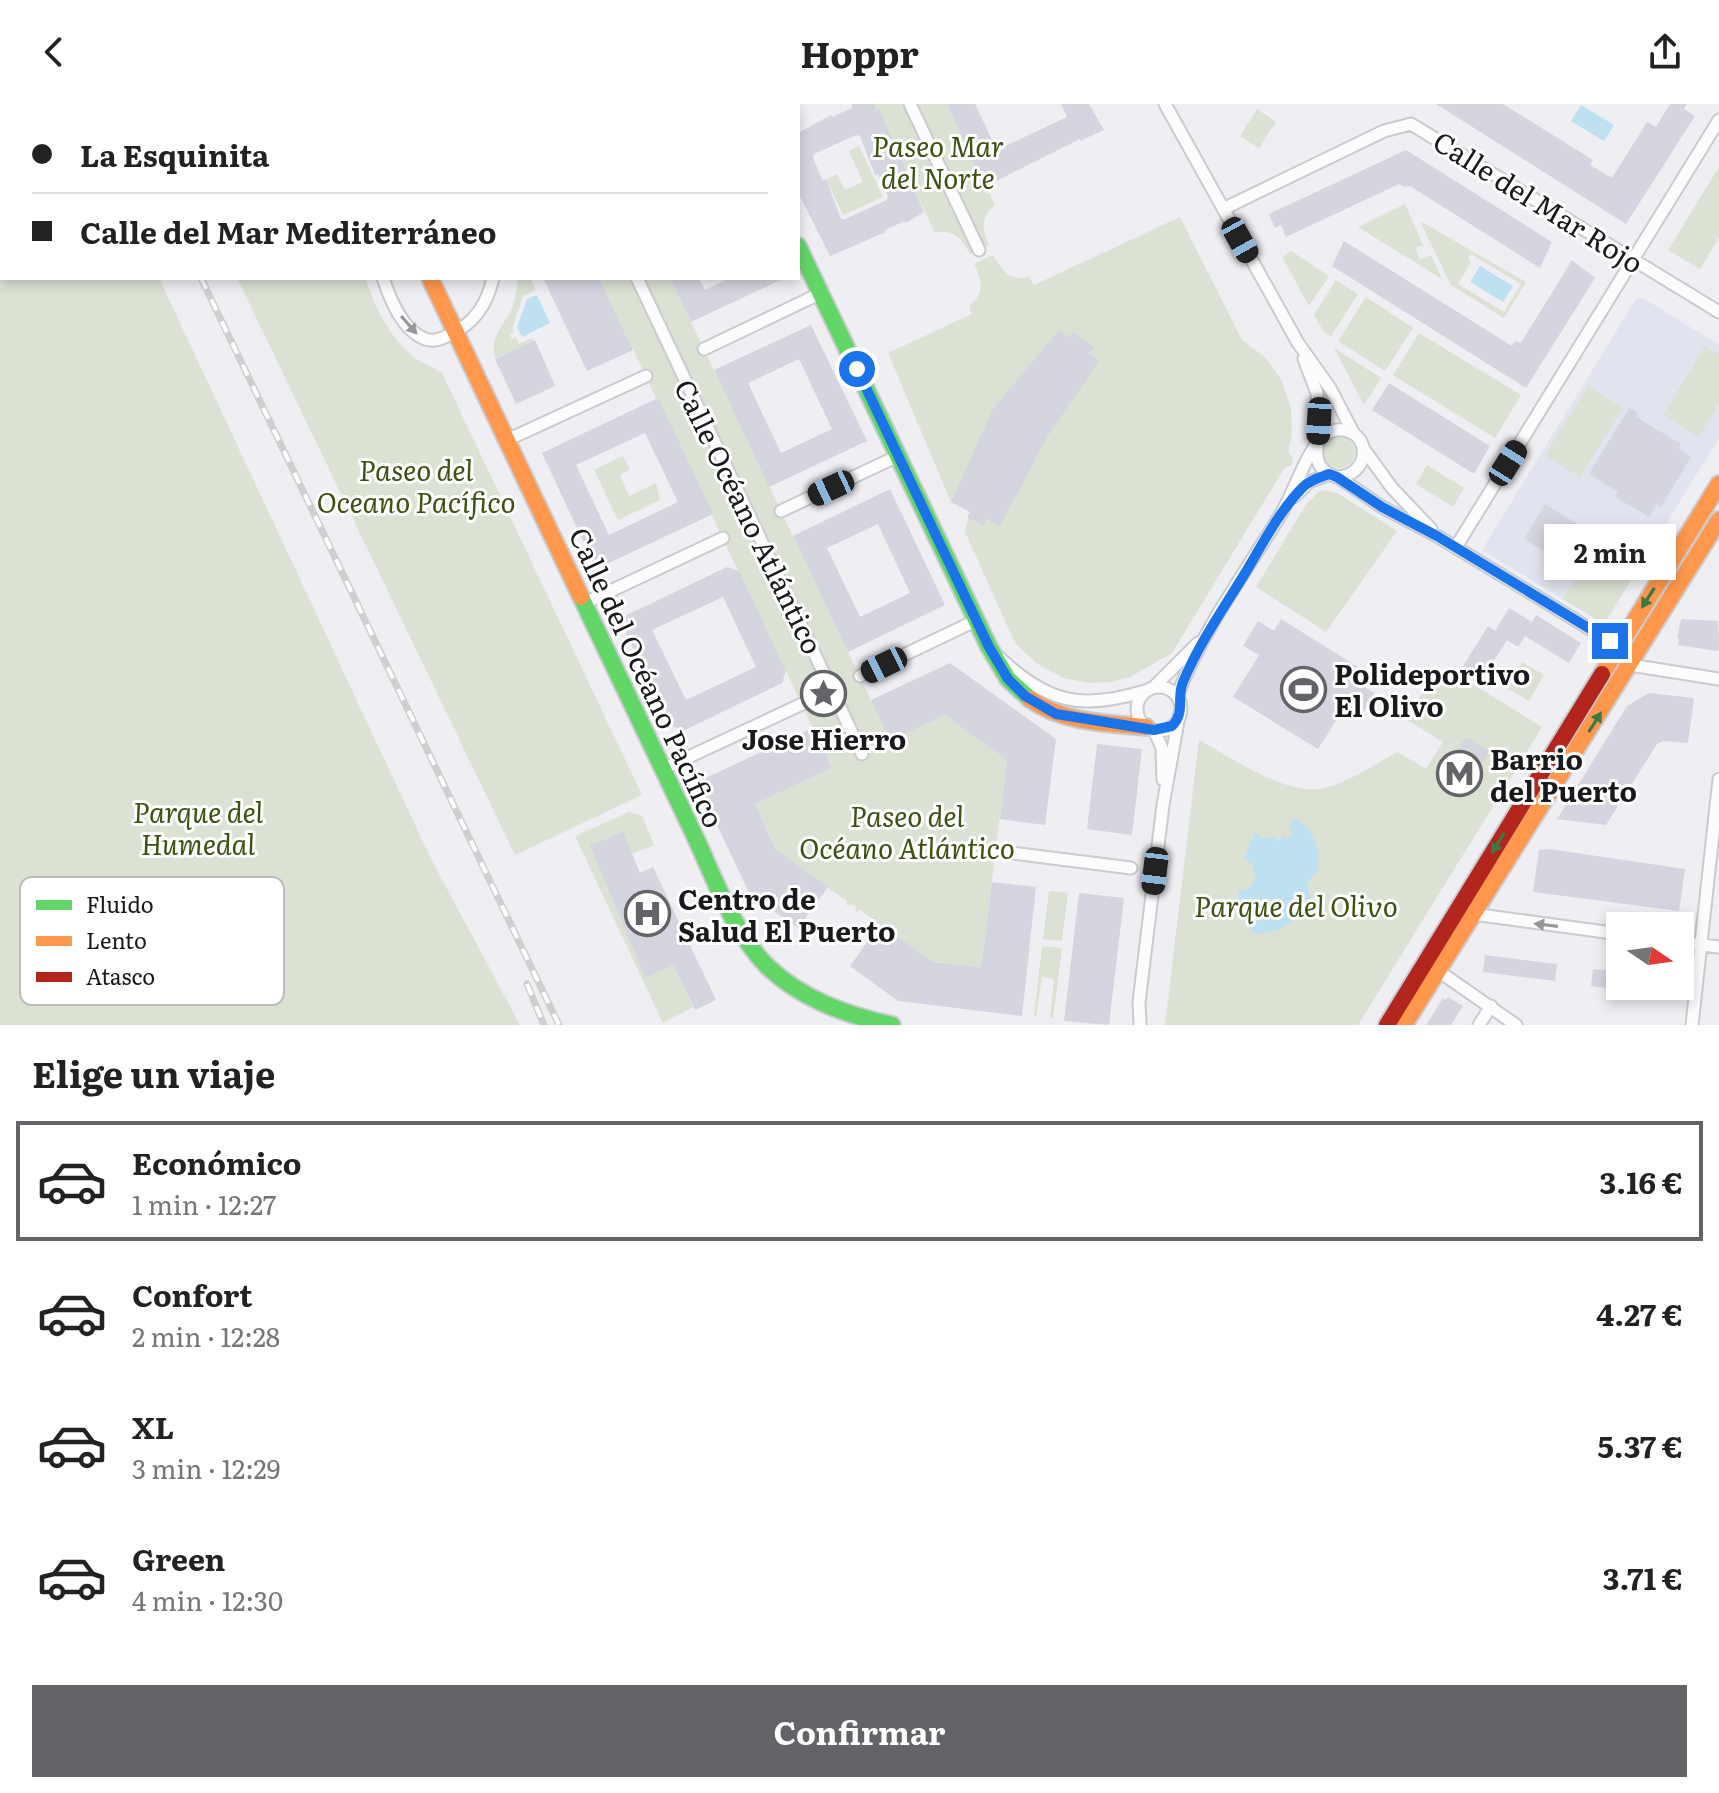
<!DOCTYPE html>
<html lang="es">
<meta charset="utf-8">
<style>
body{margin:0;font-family:Literata,serif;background:#f2f2f2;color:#222;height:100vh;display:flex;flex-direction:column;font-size:30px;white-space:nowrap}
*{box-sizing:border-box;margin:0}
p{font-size:26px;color:#767676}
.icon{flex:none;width:44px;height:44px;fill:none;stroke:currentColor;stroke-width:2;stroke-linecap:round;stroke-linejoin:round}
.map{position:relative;height:921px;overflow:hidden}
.details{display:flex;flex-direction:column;background:#fff;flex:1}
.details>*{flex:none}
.hud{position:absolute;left:0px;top:0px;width:800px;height:176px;box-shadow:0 4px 12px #0003;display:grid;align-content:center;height:176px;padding:0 32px;background:#fff}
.needle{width:52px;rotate:103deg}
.controls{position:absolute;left:1606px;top:808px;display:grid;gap:16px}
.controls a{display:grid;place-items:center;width:88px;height:88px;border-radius:0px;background:#fff;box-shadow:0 4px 12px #0003;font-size:40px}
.end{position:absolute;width:36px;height:36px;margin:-18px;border:10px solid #1a73e8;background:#fff;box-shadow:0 0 0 4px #fff}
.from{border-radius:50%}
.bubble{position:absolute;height:56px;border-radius:0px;background:#fff;box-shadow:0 4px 12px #0003;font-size:26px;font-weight:700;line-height:56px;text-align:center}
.car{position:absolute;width:24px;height:48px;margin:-24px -12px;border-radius:10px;box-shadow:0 0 6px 2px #0007;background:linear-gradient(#222 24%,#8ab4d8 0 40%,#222 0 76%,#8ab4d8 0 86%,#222 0)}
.hud b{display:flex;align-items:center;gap:28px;height:76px;font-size:30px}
.hud b+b{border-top:2px solid #e0e0e0}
.hud i{width:20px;height:20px;background:#222}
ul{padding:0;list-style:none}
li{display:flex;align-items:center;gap:24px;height:120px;margin:0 16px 12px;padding:0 16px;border:4px solid transparent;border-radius:0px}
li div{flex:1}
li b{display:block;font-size:30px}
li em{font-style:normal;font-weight:700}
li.active{border-color:#636467}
li>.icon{width:72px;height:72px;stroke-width:1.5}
h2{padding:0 32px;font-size:36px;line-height:96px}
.cta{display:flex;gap:16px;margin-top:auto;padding:16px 32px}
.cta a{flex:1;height:92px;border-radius:0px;background:#636467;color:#fff;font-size:32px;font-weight:700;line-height:92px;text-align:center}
header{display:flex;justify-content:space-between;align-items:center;height:104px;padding:0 32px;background:#fff;font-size:36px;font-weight:700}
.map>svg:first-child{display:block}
</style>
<header><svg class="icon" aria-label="back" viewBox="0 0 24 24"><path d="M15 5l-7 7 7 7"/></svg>Hoppr<svg class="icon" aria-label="share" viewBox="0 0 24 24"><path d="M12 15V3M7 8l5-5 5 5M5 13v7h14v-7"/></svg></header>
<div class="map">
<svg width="1719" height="921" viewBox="0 0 1719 921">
<rect width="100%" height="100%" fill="#eeeef3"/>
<path fill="#e1e3ee" d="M1643 194 1719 241V334L1604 520 1482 446 1636 195Z"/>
<path fill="#dbe1d3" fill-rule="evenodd" d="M0 0 81 2H2V174H159L431 755 520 921H0Z
M874 0H947L986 89H989L995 101C980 114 982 125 989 141L970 150C962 135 954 124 935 129L884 21 886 20Z
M1257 5 1276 18 1259 44 1240 32Z
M859 42 883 93 843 111 826 75 837 70 845 86 863 78 849 47Z
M1719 63V134L1700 165 1668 146Z
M1405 100 1423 141 1415 144 1420 155 1431 151 1442 175 1358 123Z
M1180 113 1242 236 1265 253 1282 277 1291 305 1292 332 1288 347 1293 355 1292 361 1285 363 1172 549 1130 573 1111 578 1090 579 1063 574 1036 559 1015 539 965 428 970 408 951 398 888 249 972 210 969 202C985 190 982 176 974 160L993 151C1002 167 1010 178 1029 173L1034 181Z
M1420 117 1526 178 1504 214 1451 181ZM1471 150 1521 180 1504 208 1458 180 1471 158 1468 155Z
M1291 147 1329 172 1309 202 1282 153Z
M237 174H365C375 202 390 235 414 253 423 260 433 263 442 269L642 691 515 751Z
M518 174H530L536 186 523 192 512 225 514 228 510 231 512 235 516 233 519 240 532 234 533 237 496 254C488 235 503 223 511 206 515 196 517 185 518 174Z
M599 174H670L890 636 945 611 1007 656 981 863 927 857V854L860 806 855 808 856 803 851 800 847 802V797L778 749 755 700 832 664Z
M1336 176 1358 190 1331 232 1324 228 1314 211Z
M1366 193 1413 224 1385 267 1338 237Z
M1419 229 1521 291 1495 334 1393 271Z
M1705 242 1719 250V299L1699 333 1663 311Z
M1334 244 1381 274 1364 301Z
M1588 282 1623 304 1580 373 1545 352Z
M1323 348a16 16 0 1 1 32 0a16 16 0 1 1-32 0Z
M623 352 630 366 620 371 629 392 656 379 660 396 618 416 594 366Z
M1427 361 1464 384 1453 403 1416 380Z
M1321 386 1337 389 1397 427 1326 528 1256 483 1307 399Z
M1599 436 1640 461 1604 520 1563 495Z
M1522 558 1544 571 1529 597 1507 584Z
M1436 566 1454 577 1458 571 1542 623 1358 921H1165L1199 636C1230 653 1284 690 1319 685 1346 681 1374 660 1398 648L1426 665 1443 638 1406 615Z
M629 708 642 712 654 741 632 750 622 728 591 741 645 872 652 817 693 903 663 919 575 732Z
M1049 787 1068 789 1062 837 1043 835Z
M1042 842 1062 844 1053 914H1050L1054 875 1042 873 1036 913 1034 912Z"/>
<path fill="#bee1f2" d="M1581 1 1614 21 1604 37 1571 17Z
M1480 162 1513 182 1503 198 1470 178Z
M537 191 550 219 522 233 517 223 527 195Z
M1297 715C1315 728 1320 744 1318 767 1308 773 1305 782 1311 793 1301 814 1279 832 1255 829 1241 820 1239 803 1238 788L1251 783 1256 773 1252 760 1244 754 1255 728 1261 734 1276 733 1279 738 1283 732 1288 735 1292 730 1289 722 1292 716Z"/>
<path fill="#d4d5df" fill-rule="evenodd" d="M851 0H874L877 6 879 5 924 108 906 119 905 117 885 126 886 128 830 152 798 88V29L831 11 832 13 852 4ZM856 31 860 32 875 71 878 70 888 93 887 96 845 115H841L826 75 823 77 813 54 814 50Z
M947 0H975L997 46 1067 13 1061 0H1089L1104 26 1080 37V35L984 83Z
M1436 0H1503L1593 56 1590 61 1612 74 1647 18 1656 23 1670 0H1687L1684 5 1695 12 1626 120Z
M1406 46 1552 138 1540 164 1410 82 1404 83 1399 80 1286 133 1281 121 1275 124 1269 110Z
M1344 137 1512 242 1515 237 1521 239 1572 156 1595 174 1526 284 1332 162Z
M543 174H599L633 246 587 267Z
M670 174H699L705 186 729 174H785L691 218Z
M811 221 867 337 769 383 714 266ZM799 255 832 325 781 349 748 279Z
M1059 226 1070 234 1073 228 1094 243 1089 249 1099 257 1047 333 1000 422 986 415 984 421 967 414 970 408 951 398 993 305Z
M535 236 555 282 516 300 495 255Z
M1389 279 1490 342 1474 370 1372 306Z
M658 294 713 410 596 465 542 349ZM645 329 678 398 609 431 576 361Z
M1629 304 1638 309 1636 313 1681 340 1679 345 1691 353 1661 403 1656 401 1649 413 1615 393 1618 388 1589 370Z
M890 385 945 501 848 548 793 432ZM878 420 910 489 860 513 827 444Z
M1545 400 1600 434 1579 469 1524 435Z
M727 463 739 467 786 567 782 579 683 627 670 621 623 523 627 511ZM723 493 756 563 686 596 652 526Z
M1509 504 1532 518 1536 511 1581 539 1569 559 1525 532 1518 543 1507 536 1480 579 1460 567 1488 522 1495 527Z
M1281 515 1366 568 1359 580 1375 589 1360 614 1344 604 1318 645 1233 593 1259 551 1243 542 1258 517 1274 527Z
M1681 515 1718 517 1719 546 1716 547 1678 541 1679 534H1677Z
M950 559 1056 635 1045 721 1000 715 1007 656 945 611 890 637 871 596Z
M1649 589 1694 594 1688 639 1663 637 1657 640 1606 721 1557 715 1627 602Z
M813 624 832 664 755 700 776 746 828 783 798 824 750 791 697 678Z
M1466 633 1489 647 1468 682 1444 668Z
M1097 640 1142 645 1132 731 1087 725Z
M623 728 640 769 653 763 716 896 695 906 673 861 645 873 590 741Z
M1549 745 1685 765 1679 807 1533 788 1539 746Z
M992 778 1036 783 1022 912 898 897 850 862 880 820 933 858 981 863Z
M1079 789 1124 794 1109 921 1064 917Z
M1485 851 1557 860 1555 877 1483 868Z
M1593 865 1620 868V886L1591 882Z
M1448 893 1463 902 1451 921H1426L1443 894 1445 896Z"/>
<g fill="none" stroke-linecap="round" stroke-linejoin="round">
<defs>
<path id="street" d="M347 0 348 2
M554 0 555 2
M746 0 752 2
M910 0 979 146
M1165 0 1298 239 1330 284 1354 330
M362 2 366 0
M731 2 738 0
M787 2 791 0
M1223 105 1384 27 1411 20 1719 208
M383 174C390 195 402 226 425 235 434 238 441 235 449 231 474 220 487 201 493 174
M637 174 862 650
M704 245 821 189
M1304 255 1317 289 1318 339
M507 336 646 272
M1363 344 1392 384 1431 425
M1338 373 1382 403 1437 432 1618 542
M1294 393 1309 378 1329 370
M781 407 898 352
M1456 443 1719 16
M583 500 723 434
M1000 554C1048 600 1083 606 1145 587
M1630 561 1719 575
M860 572 977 516
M1154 583 1198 539
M1137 605a22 22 0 1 1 44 0a22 22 0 1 1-44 0Z
M1177 592C1202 527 1245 469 1281 410 1295 386 1303 356 1321 334 1327 328 1335 325 1343 326 1373 330 1369 372 1337 373 1322 369 1315 359 1317 344
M1154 626 1162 644 1163 676
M663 665 802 600
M996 747 1131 764
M1473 810 1620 830
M1680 838 1719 843
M1437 866 1516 921
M1140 921 1139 898 1163 701 1179 612
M1479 921 1491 902
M1692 921 1719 675"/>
<path id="fast" d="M798 142 989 543 1008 575 1030 595
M581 493C618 570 654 647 691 724 713 770 731 825 767 862 801 895 846 911 892 921"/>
<path id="slow" d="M430 174 581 493
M1602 570 1719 380
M1030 595C1063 619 1107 619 1146 623
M1404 921 1719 416"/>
<path id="jam" d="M1387 921 1602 570"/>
</defs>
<use href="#street" stroke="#cacbcf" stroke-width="15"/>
<use href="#fast" stroke="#cacbcf" stroke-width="20"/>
<use href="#slow" stroke="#cacbcf" stroke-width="20"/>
<use href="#jam" stroke="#cacbcf" stroke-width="20"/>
<use href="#street" stroke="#fcfcfd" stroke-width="11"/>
<use href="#fast" stroke="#63d668" stroke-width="16"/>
<use href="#slow" stroke="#ff974d" stroke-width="16"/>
<use href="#jam" stroke="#b3261e" stroke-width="16"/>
<defs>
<path id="rail" d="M108 0 109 2
M201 174 559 921
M527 880 544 921"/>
</defs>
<use href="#rail" stroke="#cfcfd0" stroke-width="7"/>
<use href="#rail" stroke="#fff" stroke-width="4" stroke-dasharray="12" stroke-linecap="butt"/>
</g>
<defs><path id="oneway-solid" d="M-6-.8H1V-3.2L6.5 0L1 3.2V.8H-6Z" transform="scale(2)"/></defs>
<g fill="#959698">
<use href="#oneway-solid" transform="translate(409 221) rotate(49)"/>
<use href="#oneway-solid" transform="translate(1546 821) rotate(-173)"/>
</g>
<g fill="#3e7842">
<use href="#oneway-solid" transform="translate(1648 494) rotate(122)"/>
<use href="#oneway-solid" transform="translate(1595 618) rotate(-58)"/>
<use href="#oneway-solid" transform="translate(1498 739) rotate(121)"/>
</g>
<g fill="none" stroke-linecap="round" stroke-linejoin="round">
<path stroke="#1a73e8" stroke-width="10" d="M857 265 989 543 1008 575 1025 592 1056 610 1154 626 1172 622C1186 608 1176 594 1183 578 1199 540 1223 505 1244 471 1262 441 1278 409 1302 384 1309 376 1319 374 1329 370L1337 373 1382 403 1437 432 1610 537"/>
</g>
<defs>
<symbol id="stadium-ring" viewBox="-11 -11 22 22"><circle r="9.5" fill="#fff" stroke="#636467" stroke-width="1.5"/><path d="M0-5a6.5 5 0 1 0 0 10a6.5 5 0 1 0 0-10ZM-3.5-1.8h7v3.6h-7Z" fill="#636467"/></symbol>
<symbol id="sight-ring" viewBox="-11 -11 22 22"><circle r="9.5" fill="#fff" stroke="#636467" stroke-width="1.5"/><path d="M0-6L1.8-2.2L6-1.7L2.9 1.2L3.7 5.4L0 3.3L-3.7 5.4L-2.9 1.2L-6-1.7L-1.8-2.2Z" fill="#636467"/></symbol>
<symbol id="metro-ring" viewBox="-11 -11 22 22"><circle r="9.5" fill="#fff" stroke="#636467" stroke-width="1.5"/><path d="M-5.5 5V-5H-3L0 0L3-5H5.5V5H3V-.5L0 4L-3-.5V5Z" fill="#636467"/></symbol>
<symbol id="hospital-ring" viewBox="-11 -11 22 22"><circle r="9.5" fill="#fff" stroke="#636467" stroke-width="1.5"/><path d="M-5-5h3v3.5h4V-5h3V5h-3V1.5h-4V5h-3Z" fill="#636467"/></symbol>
</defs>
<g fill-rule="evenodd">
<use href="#stadium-ring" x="1278" y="560" width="51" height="51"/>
<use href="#sight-ring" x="798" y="564" width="51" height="51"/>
<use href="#metro-ring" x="1434" y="644" width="51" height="51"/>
<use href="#hospital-ring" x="622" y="784" width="51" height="51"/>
</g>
<g text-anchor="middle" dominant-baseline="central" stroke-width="6" stroke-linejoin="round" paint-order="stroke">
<g font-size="28" font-style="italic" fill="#3f5111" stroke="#fff">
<text x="938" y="41">Paseo Mar<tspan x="938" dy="32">del Norte</tspan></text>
<text x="416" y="365">Paseo del<tspan x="416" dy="32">Oceano Pacífico</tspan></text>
<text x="198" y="707">Parque del<tspan x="198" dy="32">Humedal</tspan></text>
<text x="907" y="711">Paseo del<tspan x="907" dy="32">Océano Atlántico</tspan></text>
<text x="1296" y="801">Parque del Olivo</text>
</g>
<g font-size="28" fill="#18191c" stroke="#fff">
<text transform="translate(1539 97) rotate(32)">Calle del Mar Rojo</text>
<text transform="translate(750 412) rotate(64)">Calle Océano Atlántico</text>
<text transform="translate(648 573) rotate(65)">Calle del Océano Pacífico</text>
</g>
<g font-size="28" font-weight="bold" fill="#18191c" stroke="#fff" text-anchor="start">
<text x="1334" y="569">Polideportivo<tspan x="1334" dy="32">El Olivo</tspan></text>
<text x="824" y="634" text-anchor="middle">Jose Hierro</text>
<text x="1490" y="654">Barrio<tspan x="1490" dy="32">del Puerto</tspan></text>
<text x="678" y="794">Centro de<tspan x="678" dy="32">Salud El Puerto</tspan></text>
</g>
</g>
<rect x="20" y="773" width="264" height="128" rx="12" fill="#fff" stroke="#bababb" stroke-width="2"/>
<rect x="36" y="796" width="36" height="10" fill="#63d668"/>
<rect x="36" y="832" width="36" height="10" fill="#ff974d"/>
<rect x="36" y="868" width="36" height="10" fill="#b3261e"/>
<g font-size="22" fill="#18191c">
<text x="86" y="809">Fluido</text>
<text x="86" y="845">Lento</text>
<text x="86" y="881">Atasco</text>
</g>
</svg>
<div class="controls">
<a><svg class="needle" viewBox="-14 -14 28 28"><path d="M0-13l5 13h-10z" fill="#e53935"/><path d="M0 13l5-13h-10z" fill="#767676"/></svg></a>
</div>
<i class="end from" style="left:857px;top:265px"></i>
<i class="end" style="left:1610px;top:537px"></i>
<div class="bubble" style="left:1544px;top:420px;width:132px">2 min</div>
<i class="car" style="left:1240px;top:136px;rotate:151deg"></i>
<i class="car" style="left:1319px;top:317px;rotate:183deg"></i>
<i class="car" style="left:1508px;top:359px;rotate:32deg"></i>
<i class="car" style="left:831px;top:384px;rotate:245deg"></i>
<i class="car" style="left:884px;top:561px;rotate:244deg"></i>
<i class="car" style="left:1155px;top:767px;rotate:187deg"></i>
<div class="hud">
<b><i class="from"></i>La Esquinita</b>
<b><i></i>Calle del Mar Mediterráneo</b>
</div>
</div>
<section class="details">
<h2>Elige un viaje</h2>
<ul>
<li class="active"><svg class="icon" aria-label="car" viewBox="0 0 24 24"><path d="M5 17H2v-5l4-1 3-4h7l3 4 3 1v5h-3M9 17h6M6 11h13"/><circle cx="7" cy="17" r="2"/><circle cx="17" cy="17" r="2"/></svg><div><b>Económico</b><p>1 min · 12:27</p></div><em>3.16 €</em></li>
<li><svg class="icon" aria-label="car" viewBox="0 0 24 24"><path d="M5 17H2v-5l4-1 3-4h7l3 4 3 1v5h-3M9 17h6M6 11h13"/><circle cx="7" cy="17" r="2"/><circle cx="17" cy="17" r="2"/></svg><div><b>Confort</b><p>2 min · 12:28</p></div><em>4.27 €</em></li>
<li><svg class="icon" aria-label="car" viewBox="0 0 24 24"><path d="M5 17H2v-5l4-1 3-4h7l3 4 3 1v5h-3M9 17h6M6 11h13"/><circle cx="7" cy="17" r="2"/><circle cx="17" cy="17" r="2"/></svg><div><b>XL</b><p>3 min · 12:29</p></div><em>5.37 €</em></li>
<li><svg class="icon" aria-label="car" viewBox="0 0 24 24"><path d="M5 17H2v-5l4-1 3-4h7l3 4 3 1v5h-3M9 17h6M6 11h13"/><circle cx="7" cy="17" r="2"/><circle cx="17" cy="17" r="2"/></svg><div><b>Green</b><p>4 min · 12:30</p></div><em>3.71 €</em></li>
</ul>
<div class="cta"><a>Confirmar</a></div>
</section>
